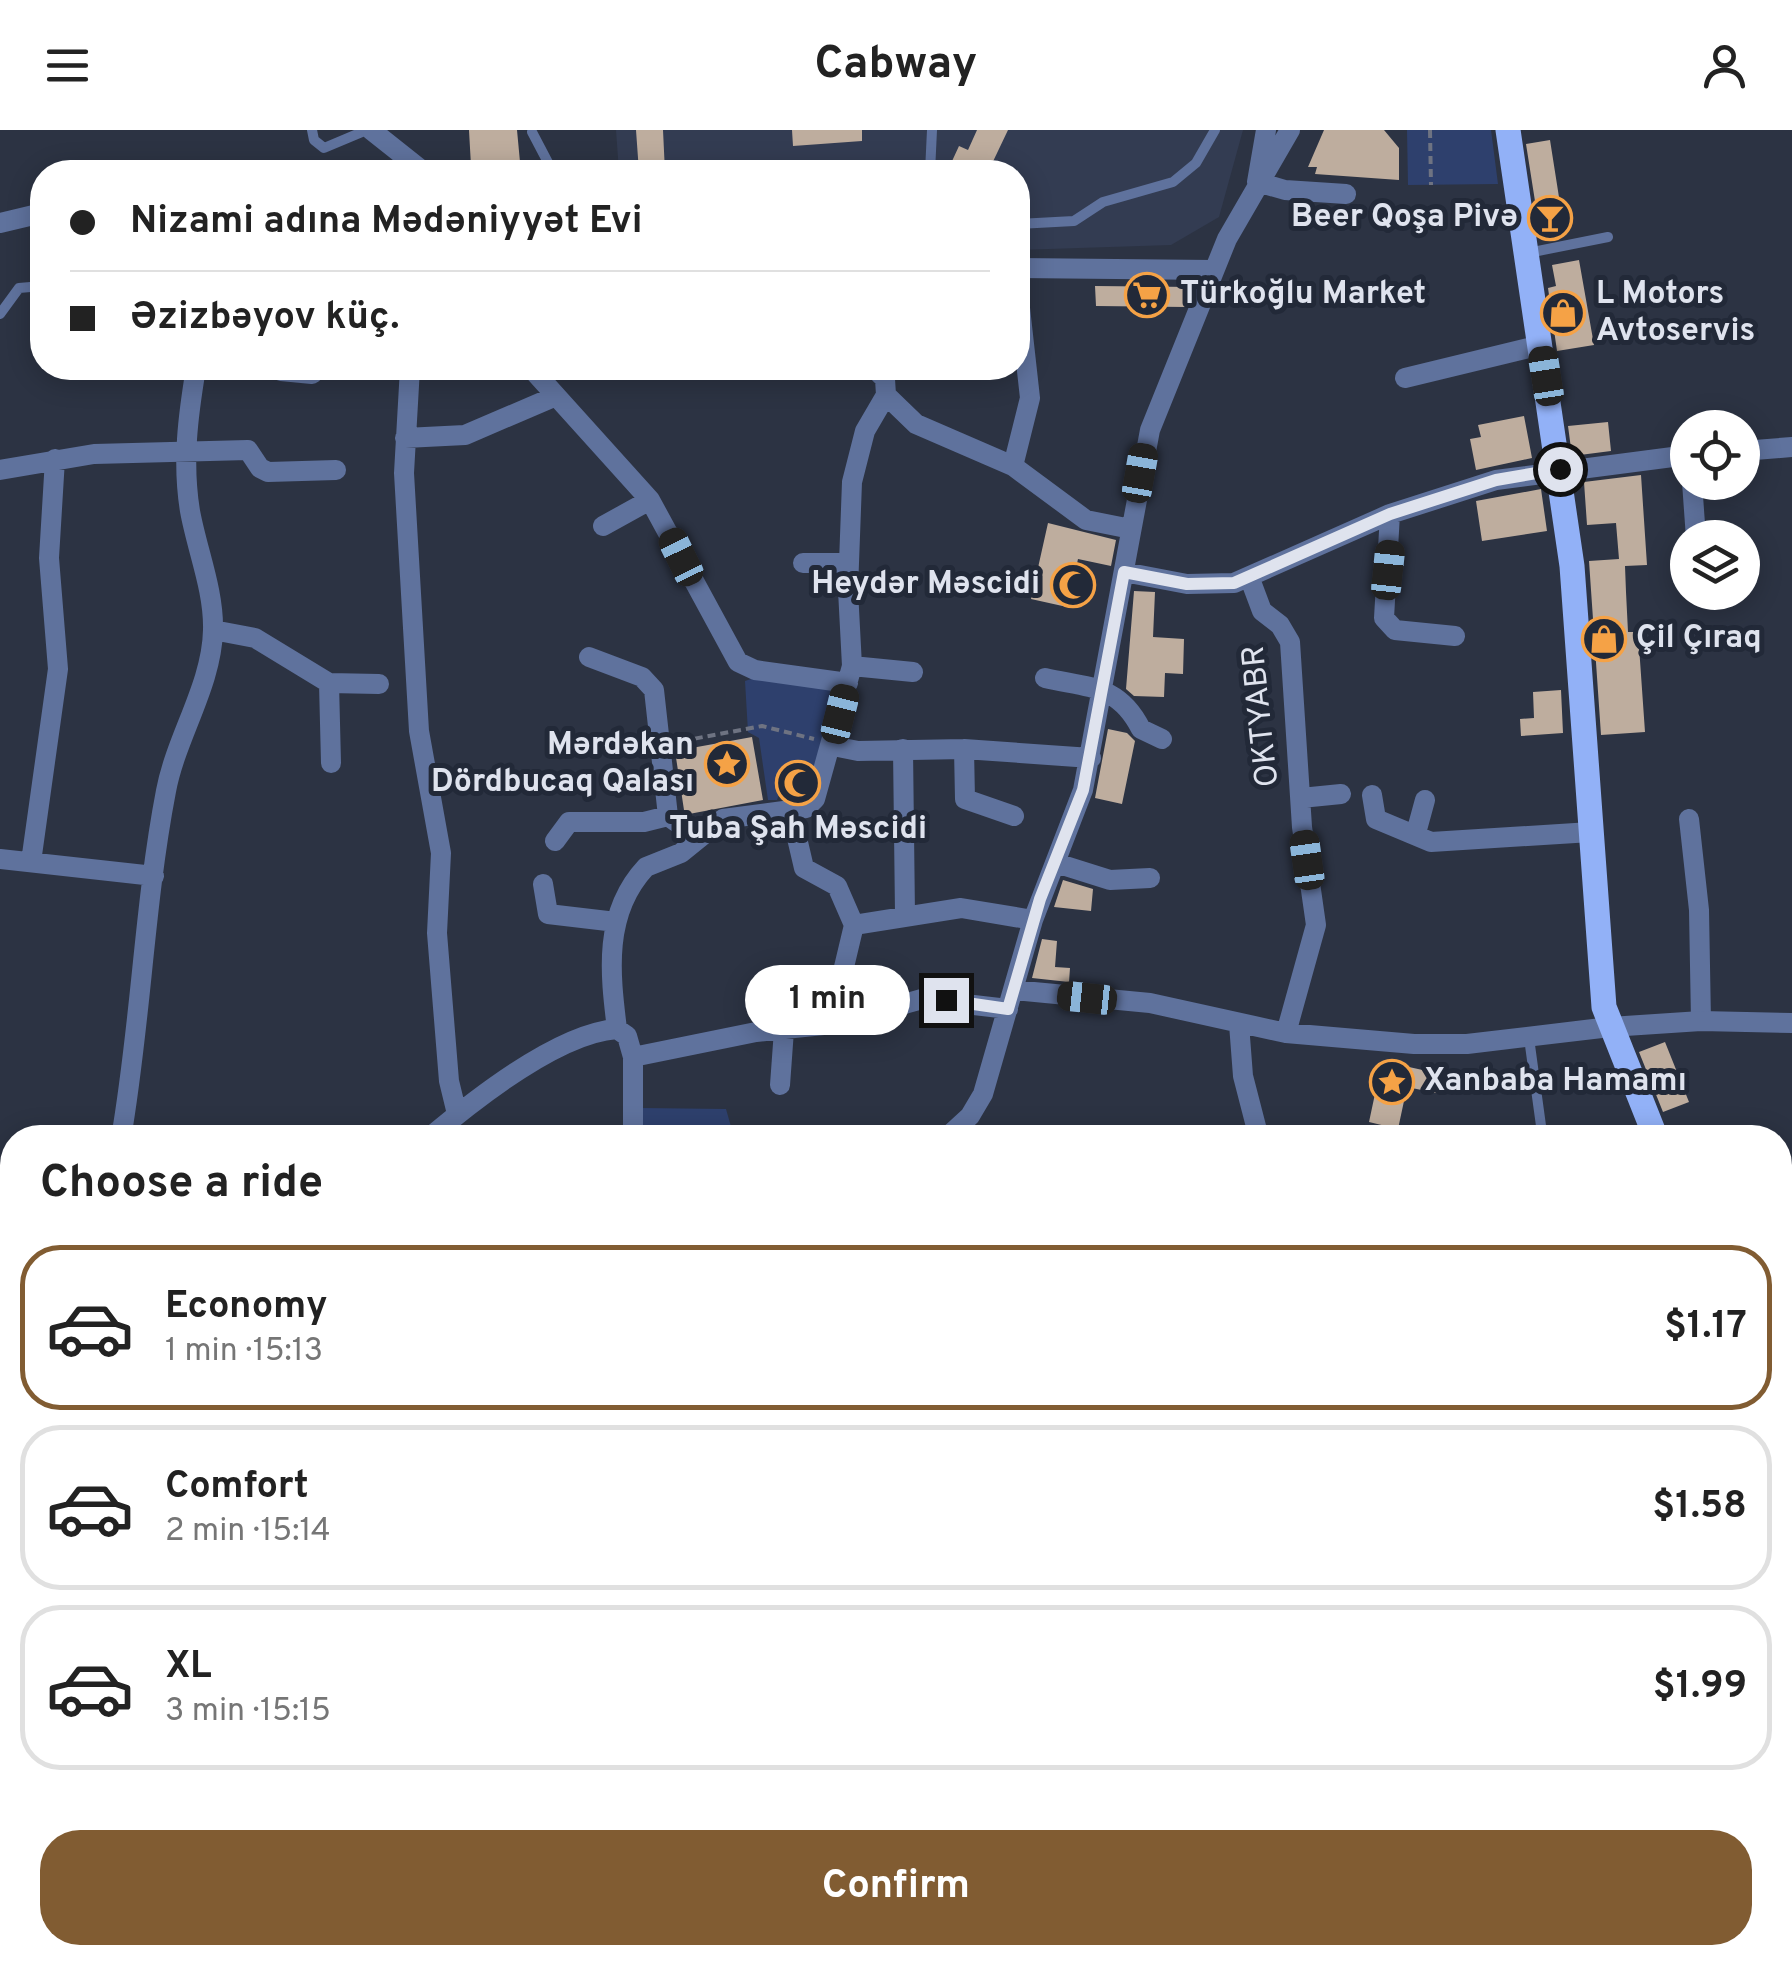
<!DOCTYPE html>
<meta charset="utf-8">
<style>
body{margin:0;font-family:Overpass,sans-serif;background:#f6f6f6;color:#222;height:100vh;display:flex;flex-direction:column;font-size:38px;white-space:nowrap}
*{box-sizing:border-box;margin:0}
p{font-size:32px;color:#767676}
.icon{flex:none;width:55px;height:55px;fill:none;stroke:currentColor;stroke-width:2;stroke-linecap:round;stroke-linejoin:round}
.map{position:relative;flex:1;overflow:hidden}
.side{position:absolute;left:0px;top:995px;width:1792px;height:840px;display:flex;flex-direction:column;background:#fff;border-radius:40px 40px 0 0;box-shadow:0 5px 25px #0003}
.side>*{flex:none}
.top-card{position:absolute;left:30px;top:30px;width:1000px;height:220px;border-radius:40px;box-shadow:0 5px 25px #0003;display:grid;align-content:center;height:220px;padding:0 40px;background:#fff}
.fabs{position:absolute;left:1670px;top:280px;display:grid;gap:20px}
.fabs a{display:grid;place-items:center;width:90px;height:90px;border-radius:50%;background:#fff;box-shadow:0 5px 25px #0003;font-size:50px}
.end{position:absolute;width:45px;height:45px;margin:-22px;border:12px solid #dfe3ee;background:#111;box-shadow:0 0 0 5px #111}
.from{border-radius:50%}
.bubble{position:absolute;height:70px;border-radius:35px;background:#fff;box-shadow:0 5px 25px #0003;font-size:32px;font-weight:700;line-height:70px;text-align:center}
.car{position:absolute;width:30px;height:60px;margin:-30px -15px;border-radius:12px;box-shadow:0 0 8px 2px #0007;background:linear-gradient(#222 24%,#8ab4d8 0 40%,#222 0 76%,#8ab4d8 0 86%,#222 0)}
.top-card b{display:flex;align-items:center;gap:35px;height:95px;font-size:38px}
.top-card b+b{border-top:2px solid #e0e0e0}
.top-card i{width:25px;height:25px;background:#222}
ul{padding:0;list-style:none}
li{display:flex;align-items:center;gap:30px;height:165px;margin:0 20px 15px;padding:0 20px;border:5px solid #e0e0e0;border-radius:40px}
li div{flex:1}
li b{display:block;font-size:38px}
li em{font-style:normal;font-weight:700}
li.on{border-color:#815c32}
li>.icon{width:90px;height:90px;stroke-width:1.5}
h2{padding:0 40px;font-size:45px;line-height:120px}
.cta{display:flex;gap:20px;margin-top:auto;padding:20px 40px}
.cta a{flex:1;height:115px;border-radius:40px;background:#815c32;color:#fff;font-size:40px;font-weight:700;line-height:115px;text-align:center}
header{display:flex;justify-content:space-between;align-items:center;height:130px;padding:0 40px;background:#fff;font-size:45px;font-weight:700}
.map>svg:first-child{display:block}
</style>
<header><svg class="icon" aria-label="menu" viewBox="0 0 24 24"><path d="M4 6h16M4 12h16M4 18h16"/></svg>Cabway<svg class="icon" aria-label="person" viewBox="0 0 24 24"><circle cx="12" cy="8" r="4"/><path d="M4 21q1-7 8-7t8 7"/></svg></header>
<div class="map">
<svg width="1792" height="1835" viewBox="0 0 1792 1835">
<rect width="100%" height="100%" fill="#2c3343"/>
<path fill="#333c52" d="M616 0H1243L1219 87 1171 115 1018 120V42H619Z"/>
<path fill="#2e406d" d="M1407 0H1491L1498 54 1408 55Z
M757 547 839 558 818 645 789 636 777 670H768L759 608 748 602 745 551Z
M641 978 726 979 734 1007 641 1008Z
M354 1822 880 1823V1835H352Z"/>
<path fill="#bead9e" d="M469 0H517L520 32 471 36Z
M636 0H663L665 42H639Z
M792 0H862V11L793 16Z
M977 0H1008L988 42H947L959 16 968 20Z
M1324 0H1384L1399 18V50L1315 44 1317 37H1308Z
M1550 10 1564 99 1540 103 1526 14Z
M1579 130 1594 215 1557 221 1548 158 1556 156 1552 135Z
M1095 156 1193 157 1185 177 1096 176Z
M1524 286 1532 328 1476 340 1470 309 1481 307 1478 295Z
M1608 292 1611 321 1572 326 1568 296Z
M1641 345 1647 435 1625 436 1626 462 1628 502H1638L1645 602 1601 605 1589 431 1619 429 1616 393 1587 395 1584 352Z
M1541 359 1547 401 1482 411 1476 371Z
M1048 393 1116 410 1111 436 1078 429 1067 477 1031 469Z
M1134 461 1155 462 1153 507 1184 509 1183 544 1165 543 1164 567 1134 566 1126 559Z
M1561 560 1563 603 1521 606 1520 589 1534 588 1533 562Z
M1108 599 1127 603 1135 611 1122 674 1095 668Z
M752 607 763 670 689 684 684 680 675 621Z
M789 636 808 642 800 665 780 663Z
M1063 750 1093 759 1091 781 1054 777Z
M1042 809 1057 811 1055 837 1070 838 1069 852 1032 848Z
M1665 912 1689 972 1663 982 1639 922Z
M1382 931 1445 945 1441 964 1407 957 1398 999 1369 992Z"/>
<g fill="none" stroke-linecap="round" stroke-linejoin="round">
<path stroke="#6e7382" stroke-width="4" stroke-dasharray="8 5" stroke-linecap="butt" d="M1430 0 1431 55
M682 611 762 596 814 609
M700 1008 702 1004"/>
<path stroke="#5f729d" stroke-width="10" d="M312 0 314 10 324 18 367 0
M532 2 553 42
M930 42 932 0
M1018 94 1074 91 1103 72 1173 52 1196 33 1215 0
M1528 123 1608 107
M0 184 19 158 42 156
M1529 908 1542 1003
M652 1835 660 1822"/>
<path stroke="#5f729d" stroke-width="20" d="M371 0 424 42
M1266 0 1257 52 1285 60 1346 64
M0 93 42 83
M1018 138 1213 140
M410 238 404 343 419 601 441 723 437 803 449 951 457 984
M531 238 650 370 738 532 755 540 848 553
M281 241 312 244 319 238
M1405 248 1541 215
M886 265 916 294 1013 336 1086 390 1131 399
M405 308 465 305 556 266
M1742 321 1792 317
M1013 336 1030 268 1018 160
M0 340 94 324 248 320 260 338 268 342 336 340
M1692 352 1696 408
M1390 384 1384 488 1395 500 1455 506
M603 396 650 370
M803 433H849
M1124 442 1187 454 1234 453 1390 384 1496 350 1688 325
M1250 449 1262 481 1280 495 1290 512 1302 697 1316 795 1286 903
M213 500 255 508 329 553 379 554
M589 527 642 547 654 560 668 686
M852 536 913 542
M1045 548C1090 558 1119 555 1141 599L1162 609
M329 553 331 633
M833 616 858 621 964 619 1091 628
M903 619 905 784
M964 619 965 669 1014 686
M1372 665 1376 689 1431 712 1591 702
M1301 668 1341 664
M790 678 804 738 837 756 854 795 844 837 845 891
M1689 689 1699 780 1701 891
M1416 703 1425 670
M555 711 569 692H644L668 686 699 708
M0 729 154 746
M31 732 58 539 49 428 55 329
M1056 733 1110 750 1150 748
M543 754 548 784 616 792
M854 795 961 778 1033 790
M1013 860 1150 873 1286 903 1414 914H1467L1610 897
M1239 894 1243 946 1259 1008
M633 927 756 902 833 894 922 869 1008 879
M780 955 784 900
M121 1008C141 893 144 775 166 661 176 607 212 555 213 500 214 460 197 420 190 381 182 332 188 286 196 238
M429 1008C474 970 558 903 617 899
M633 1008V927L627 906 617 899C610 843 603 783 646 737L681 723 723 689 806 678 815 669 852 536 848 460 852 352 865 301 886 265 885 249 874 238
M946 1008 970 986 983 964 1033 790 1083 660 1150 300 1227 109 1290 0
M1780 1154 1792 1150
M1780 1282 1792 1274
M0 1566 12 1561
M1780 1689 1792 1688
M1032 1822 1038 1835
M72 1835 78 1822
M320 1835 324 1822"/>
<path stroke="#5f729d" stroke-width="20" d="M1610 897 1701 891 1792 893
M0 1202 12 1198"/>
<path stroke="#92b1f7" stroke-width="25" d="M1508 0 1572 436 1604 877 1656 1008
M1780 1313 1792 1344"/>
</g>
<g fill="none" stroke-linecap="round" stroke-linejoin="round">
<path stroke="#dfe3ee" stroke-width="12" d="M946 870 1008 879 1040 769 1083 660 1124 442 1187 454 1234 453 1390 384 1496 350 1560 339"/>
</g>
<defs>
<symbol id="bar-ring" viewBox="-11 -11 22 22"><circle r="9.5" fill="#222938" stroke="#f5a246" stroke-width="1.5"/><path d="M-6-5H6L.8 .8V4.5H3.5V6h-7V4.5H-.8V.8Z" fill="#f5a246"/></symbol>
<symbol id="supermarket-ring" viewBox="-11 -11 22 22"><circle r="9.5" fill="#222938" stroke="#f5a246" stroke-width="1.5"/><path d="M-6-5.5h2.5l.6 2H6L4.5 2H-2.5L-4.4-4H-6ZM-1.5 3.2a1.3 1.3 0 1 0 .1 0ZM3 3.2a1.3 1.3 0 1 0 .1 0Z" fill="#f5a246"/></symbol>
<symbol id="shop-ring" viewBox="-11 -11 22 22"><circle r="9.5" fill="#222938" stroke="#f5a246" stroke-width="1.5"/><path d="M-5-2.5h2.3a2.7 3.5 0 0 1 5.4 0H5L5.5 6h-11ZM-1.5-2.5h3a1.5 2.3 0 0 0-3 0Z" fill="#f5a246"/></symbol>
<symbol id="mosque-ring" viewBox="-11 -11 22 22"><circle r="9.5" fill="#222938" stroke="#f5a246" stroke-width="1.5"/><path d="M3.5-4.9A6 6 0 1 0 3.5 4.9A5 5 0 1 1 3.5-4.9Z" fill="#f5a246"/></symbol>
<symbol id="sight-ring" viewBox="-11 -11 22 22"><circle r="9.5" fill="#222938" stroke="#f5a246" stroke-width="1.5"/><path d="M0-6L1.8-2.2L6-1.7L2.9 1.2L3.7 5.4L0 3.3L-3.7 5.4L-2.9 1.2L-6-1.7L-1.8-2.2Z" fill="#f5a246"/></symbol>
</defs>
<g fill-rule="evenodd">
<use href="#bar-ring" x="1525" y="63" width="50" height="50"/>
<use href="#supermarket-ring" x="1122" y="140" width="50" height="50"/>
<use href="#shop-ring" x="1538" y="158" width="50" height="50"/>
<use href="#mosque-ring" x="1048" y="430" width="50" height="50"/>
<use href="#shop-ring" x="1579" y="484" width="50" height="50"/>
<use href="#sight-ring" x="702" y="609" width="50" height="50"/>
<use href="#mosque-ring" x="773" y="628" width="50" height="50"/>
<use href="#sight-ring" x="1367" y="927" width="50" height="50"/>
</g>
<g text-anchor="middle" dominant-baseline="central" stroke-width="10" stroke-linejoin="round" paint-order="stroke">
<g font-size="32" font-weight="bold" fill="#dfe3ee" stroke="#222938" text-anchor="start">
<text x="1518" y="88" text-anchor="end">Beer Qoşa Pivə</text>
<text x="1180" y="165">Türkoğlu Market</text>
<text x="1596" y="165">L Motors<tspan x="1596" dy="37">Avtoservis</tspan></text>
<text x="1040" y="455" text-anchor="end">Heydər Məscidi</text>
<text x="1636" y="509">Çil Çıraq</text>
<text x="694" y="616" text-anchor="end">Mərdəkan<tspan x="694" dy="37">Dördbucaq Qalası</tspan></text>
<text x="798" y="700" text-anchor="middle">Tuba Şah Məscidi</text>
<text x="1424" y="952">Xanbaba Hamamı</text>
</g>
<g font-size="32" fill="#dfe3ee" stroke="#222938">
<text transform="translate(1262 586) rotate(-96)">OKTYABR</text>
</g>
</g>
</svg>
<div class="fabs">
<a><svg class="icon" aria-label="locate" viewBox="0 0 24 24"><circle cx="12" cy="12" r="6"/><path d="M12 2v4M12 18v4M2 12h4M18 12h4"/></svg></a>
<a><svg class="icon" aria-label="layers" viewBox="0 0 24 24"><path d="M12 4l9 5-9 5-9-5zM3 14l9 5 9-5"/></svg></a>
</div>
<i class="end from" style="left:1560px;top:339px"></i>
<i class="end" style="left:946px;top:870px"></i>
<div class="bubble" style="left:745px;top:835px;width:165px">1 min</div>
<i class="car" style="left:1546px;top:246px;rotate:351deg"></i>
<i class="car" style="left:1140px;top:343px;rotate:10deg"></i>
<i class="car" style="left:681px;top:427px;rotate:334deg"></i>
<i class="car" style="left:1388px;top:440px;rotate:6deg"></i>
<i class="car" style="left:840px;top:584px;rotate:14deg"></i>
<i class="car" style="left:1307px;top:730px;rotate:352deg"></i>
<i class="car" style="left:1087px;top:868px;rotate:276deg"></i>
<div class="top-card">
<b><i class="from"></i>Nizami adına Mədəniyyət Evi</b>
<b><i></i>Əzizbəyov küç.</b>
</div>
<section class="side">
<h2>Choose a ride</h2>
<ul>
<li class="on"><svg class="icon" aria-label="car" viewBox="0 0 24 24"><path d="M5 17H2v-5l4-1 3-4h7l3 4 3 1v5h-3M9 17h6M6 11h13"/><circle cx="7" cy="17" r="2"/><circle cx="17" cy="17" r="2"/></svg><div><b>Economy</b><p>1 min · 15:13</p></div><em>$1.17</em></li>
<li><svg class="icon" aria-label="car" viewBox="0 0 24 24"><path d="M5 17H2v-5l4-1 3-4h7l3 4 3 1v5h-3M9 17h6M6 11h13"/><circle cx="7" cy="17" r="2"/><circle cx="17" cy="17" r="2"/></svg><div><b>Comfort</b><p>2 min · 15:14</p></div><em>$1.58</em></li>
<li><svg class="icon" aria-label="car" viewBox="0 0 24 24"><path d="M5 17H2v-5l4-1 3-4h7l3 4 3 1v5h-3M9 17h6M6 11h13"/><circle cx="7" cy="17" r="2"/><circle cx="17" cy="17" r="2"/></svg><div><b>XL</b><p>3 min · 15:15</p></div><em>$1.99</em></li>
</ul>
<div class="cta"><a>Confirm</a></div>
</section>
</div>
